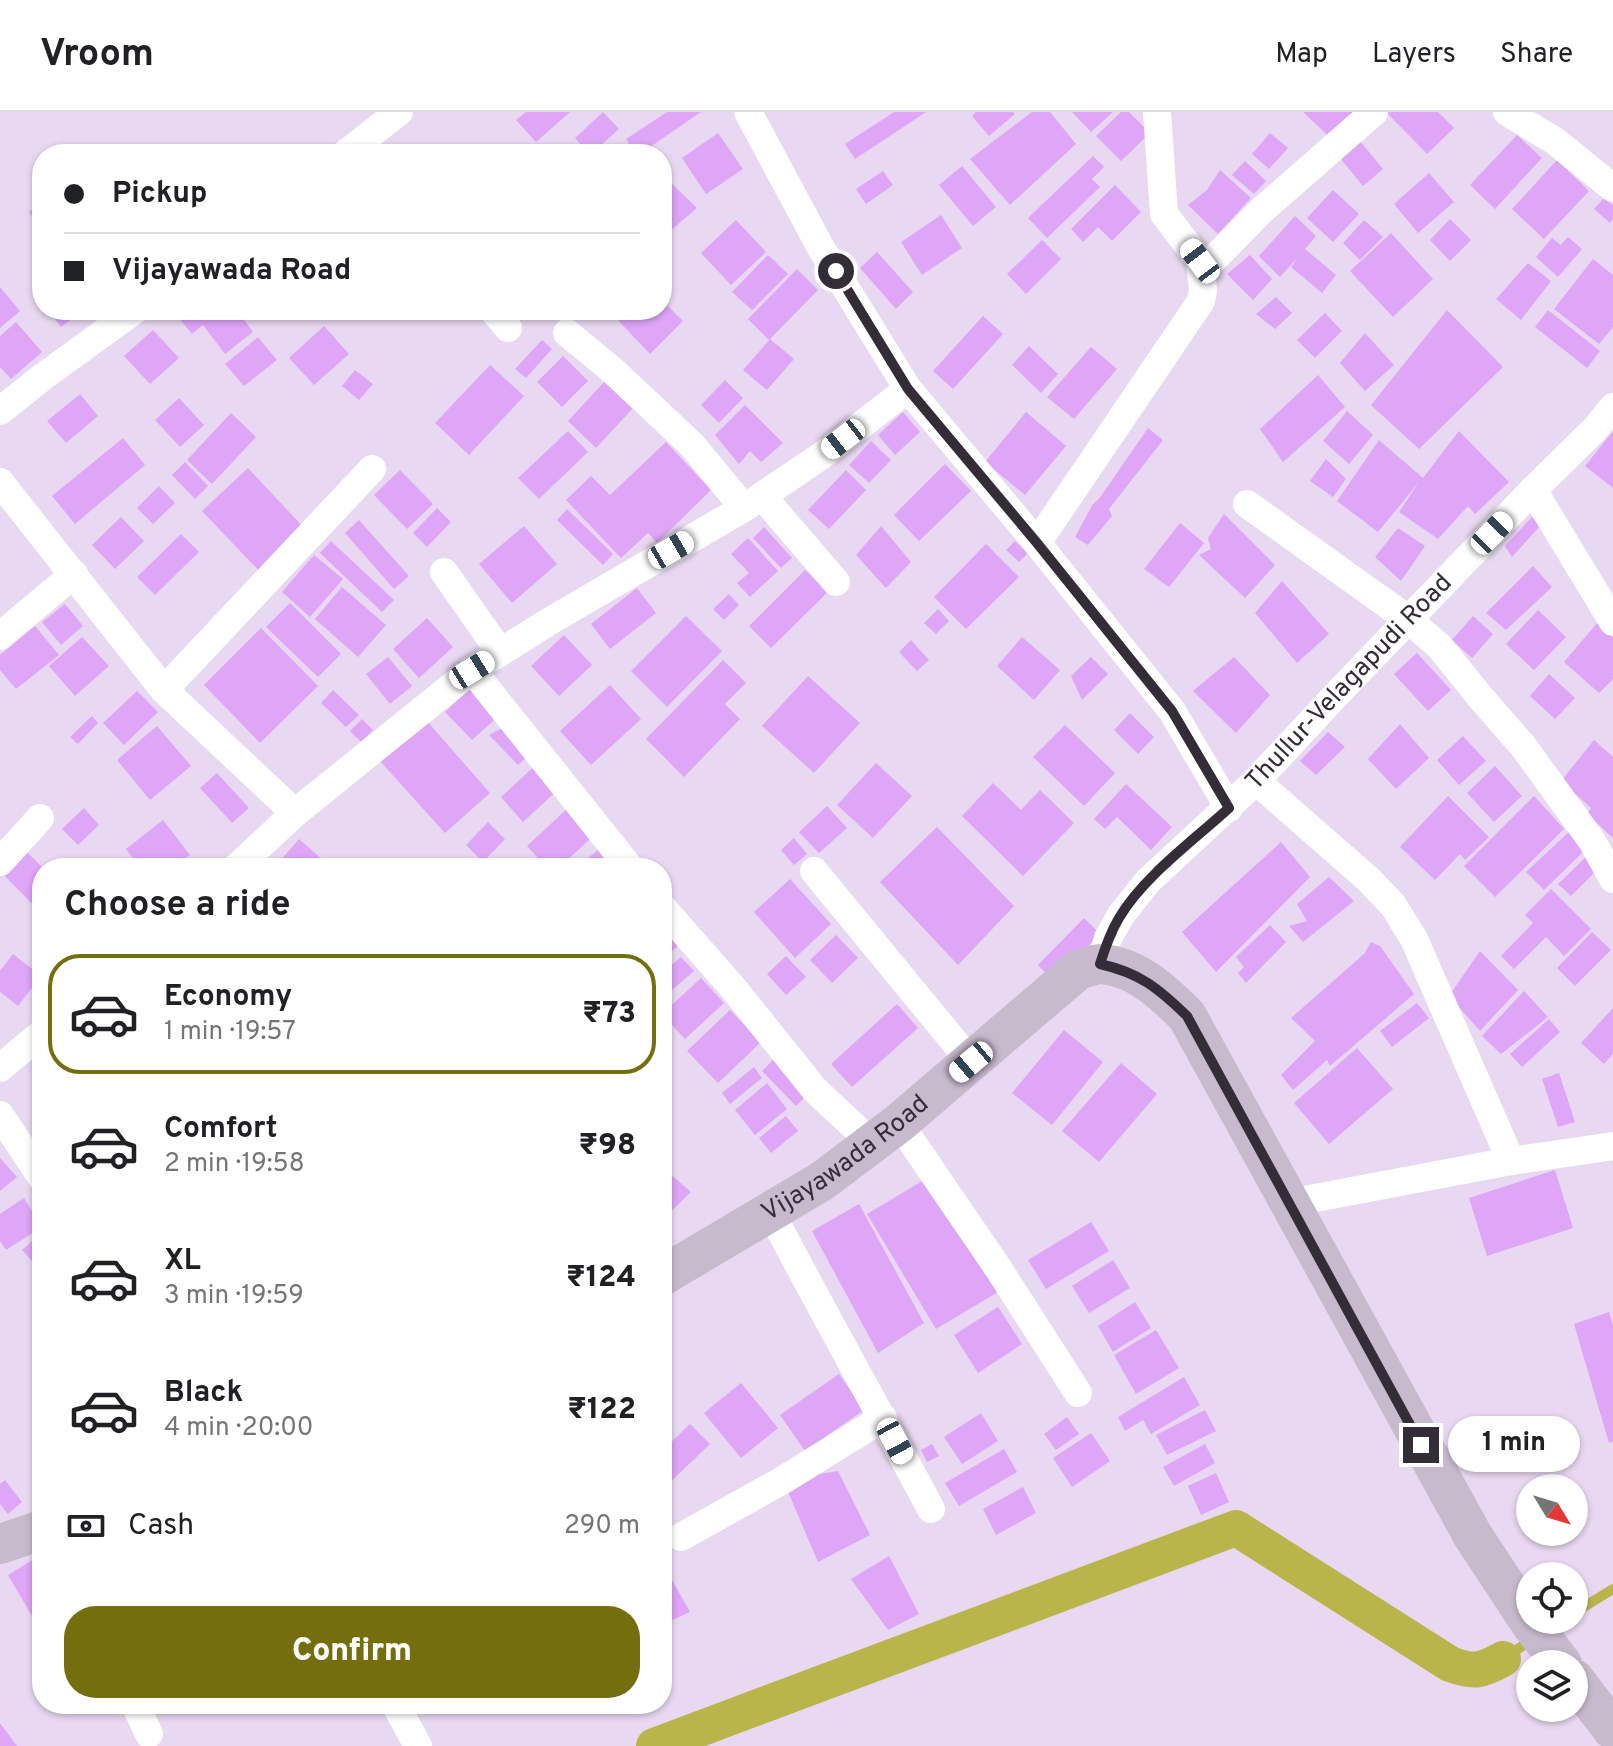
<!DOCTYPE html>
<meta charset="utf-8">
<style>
body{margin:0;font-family:Overpass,sans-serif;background:#f2f2f2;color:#202124;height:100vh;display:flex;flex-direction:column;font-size:30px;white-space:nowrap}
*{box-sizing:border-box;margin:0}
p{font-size:26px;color:#757577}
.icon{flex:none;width:44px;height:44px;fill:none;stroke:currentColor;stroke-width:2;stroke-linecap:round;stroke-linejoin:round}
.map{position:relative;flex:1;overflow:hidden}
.panel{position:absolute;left:32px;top:746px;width:640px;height:856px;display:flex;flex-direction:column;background:#fff;border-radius:32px;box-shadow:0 2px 6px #0004}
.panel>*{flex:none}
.banner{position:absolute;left:32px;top:32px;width:640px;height:176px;border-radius:32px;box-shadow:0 2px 6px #0004;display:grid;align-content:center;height:176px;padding:0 32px;background:#fff}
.needle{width:52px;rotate:128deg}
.tools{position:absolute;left:1516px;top:1362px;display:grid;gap:16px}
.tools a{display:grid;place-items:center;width:72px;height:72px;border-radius:50%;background:#fff;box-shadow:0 2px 6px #0004;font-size:40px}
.end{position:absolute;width:36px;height:36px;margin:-18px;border:10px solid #342d37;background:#fff;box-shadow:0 0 0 4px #fff}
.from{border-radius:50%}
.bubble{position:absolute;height:56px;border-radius:28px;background:#fff;box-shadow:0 2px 6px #0004;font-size:26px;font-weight:800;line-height:56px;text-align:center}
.car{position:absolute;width:24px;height:48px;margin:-24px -12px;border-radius:10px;box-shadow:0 0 6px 2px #0007;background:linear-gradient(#fff 24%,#345 0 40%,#fff 0 76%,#345 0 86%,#fff 0)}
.banner b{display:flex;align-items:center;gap:28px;height:76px;font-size:30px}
.banner b+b{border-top:2px solid #e0e0e0}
.banner i{width:20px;height:20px;background:#202124}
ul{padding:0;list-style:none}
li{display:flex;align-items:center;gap:24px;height:120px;margin:0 16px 12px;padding:0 16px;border:4px solid transparent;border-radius:32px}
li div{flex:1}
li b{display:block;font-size:30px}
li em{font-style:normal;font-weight:800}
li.selected{border-color:#746e0e}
li>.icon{width:72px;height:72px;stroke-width:1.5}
h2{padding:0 32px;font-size:36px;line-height:96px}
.pay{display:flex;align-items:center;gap:20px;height:88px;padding:0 32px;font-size:30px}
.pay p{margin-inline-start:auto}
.primary-button{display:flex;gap:16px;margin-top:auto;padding:16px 32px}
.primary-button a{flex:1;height:92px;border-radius:32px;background:#746e0e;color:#fff;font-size:32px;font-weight:800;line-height:92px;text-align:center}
header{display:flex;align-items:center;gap:48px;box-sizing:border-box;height:112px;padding:0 40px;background:#fff;border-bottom:2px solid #e0e0e0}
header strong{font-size:38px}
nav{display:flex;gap:44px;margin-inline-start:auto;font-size:28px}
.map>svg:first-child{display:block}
</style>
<header>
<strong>Vroom</strong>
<nav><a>Map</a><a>Layers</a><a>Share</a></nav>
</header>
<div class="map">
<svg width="1613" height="1634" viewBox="0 0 1613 1634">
<rect width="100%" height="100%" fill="#e9d8f1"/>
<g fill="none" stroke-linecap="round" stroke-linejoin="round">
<path stroke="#bab54b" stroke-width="10" d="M1574 1501 1613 1477
M1503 1547 1534 1526"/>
<path stroke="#bab54b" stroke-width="36" d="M654 1634 1236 1416 1450 1552C1474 1561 1481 1559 1503 1547"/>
</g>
<path fill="#dfa5f7" d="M526 0H570L536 30 516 8Z
M603 0 619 17 591 42H589L575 26Z
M667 0H701L640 42H635L626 27Z
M894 0H926L855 47 845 32Z
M976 0H1013L1015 2 989 24 972 4Z
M1032 0H1050L1076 32 1010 93 970 47Z
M1072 0H1113L1091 20Z
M1121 0H1129L1150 21 1121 49 1096 24Z
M1303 0H1362L1335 30Z
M1386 0H1438L1454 16 1427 42Z
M718 21 743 57 706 82 682 46Z
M1270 21 1288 36 1269 57 1252 42Z
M1517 23 1542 46 1495 97 1470 73Z
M1360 29 1383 57 1363 74 1340 46Z
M1093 44 1104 55 1092 67 1100 75 1047 126 1028 106Z
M1557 48 1589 79 1544 127 1512 97Z
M1245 49 1266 69 1254 82 1232 63Z
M962 54 996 95 973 114 939 73Z
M1220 58 1251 86 1218 122 1188 93 1207 78Z
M883 59 893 73 866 92 856 77Z
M1429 61 1454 90 1418 121 1394 92Z
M668 68 697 96 662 126V74Z
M1115 73 1141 100 1112 129 1098 115 1083 130 1071 117Z
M1333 78 1359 102 1333 130 1307 106Z
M1604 86 1613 93V107L1610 111 1594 97Z
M42 90V116L29 100Z
M941 103 962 136 922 163 901 130Z
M1295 104 1316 124 1305 137 1336 163 1322 181 1291 155 1298 145 1280 165 1259 144Z
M1450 107 1471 128 1450 149 1430 128Z
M736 108 766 140 731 173 701 141Z
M1364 108 1383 125 1360 148 1343 131Z
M1391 121 1433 167 1393 205 1350 159Z
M1568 125 1582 137 1558 165 1536 145 1552 126 1561 133Z
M1042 128 1061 147 1026 182 1007 162Z
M877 140 913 180 896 197 860 156Z
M768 143 788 162 752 198 732 180Z
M1250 143 1272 167 1253 188 1227 162Z
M1593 147 1613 163V215L1599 232 1554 197Z
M1528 151 1551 169 1521 208 1496 187Z
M797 157 818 178 769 228 748 207Z
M0 175 20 199 0 216Z
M1276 185 1292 201 1275 217 1256 202Z
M662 188 683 209 650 242 615 205 622 198H662Z
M48 198H84L61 215Z
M176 198H237L253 220 225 242 203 213 192 222 174 200Z
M1447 198 1503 255 1419 337 1371 293Z
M1548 198 1600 239 1587 256 1535 215Z
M1325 201 1342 219 1315 246 1297 228Z
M983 204 1003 222 953 277 933 259Z
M16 210 42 240 11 267 0 255V224Z
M324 214 349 242 314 273 289 246Z
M153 218 179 246 150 272 124 244Z
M1365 221 1394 253 1365 279 1340 251Z
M258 225 277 248 244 274 225 252Z
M770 227 794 247 767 278 743 258Z
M542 228 552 237 526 266 515 257Z
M1029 234 1058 262 1041 281 1012 253Z
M1091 235 1117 257 1074 307 1047 285Z
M563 244 588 269 562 295 537 270Z
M490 253 524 284 469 343 435 311Z
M355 258 373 272 359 288 342 274Z
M1318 263 1345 295 1283 350 1260 317Z
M606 268 635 294 596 336 568 309Z
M725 268 743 286 719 311 701 293Z
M80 282 98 304 66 331 47 309Z
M179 286 204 313 180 335 155 308Z
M745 293 783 331 761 350 750 339 739 352 715 323Z
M1347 299 1373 323 1349 352 1323 329Z
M903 300 920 320 895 343 878 323Z
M1026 300 1066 334 1025 383 985 350Z
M231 301 256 325 212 372 187 348Z
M1148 316 1163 328 1109 397 1112 404 1088 433 1075 425 1093 392 1099 387Z
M568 319 588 340 539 387 518 366Z
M1459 319 1509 370 1475 402 1468 394 1438 427 1399 400 1419 370 1378 420 1337 389 1379 328 1423 366Z
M1613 319V376L1585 354Z
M123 326 145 353 75 412 52 384Z
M871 329 891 348 869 371 849 353Z
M666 330 711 378 657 431 648 421 621 446 566 388 591 364 610 383Z
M1326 347 1346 367 1333 385 1310 369Z
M185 350 208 374 195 387 172 363Z
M945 352 971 379 919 429 894 403Z
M248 356 307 419 262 462 202 399Z
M400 358 433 392 407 417 374 383Z
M846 358 866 378 829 417 808 398Z
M159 374 175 391 153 412 137 396Z
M437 396 451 410 427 435 413 421Z
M567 397 613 442 603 453 557 408Z
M1224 402 1275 453 1245 486 1199 443 1211 437 1208 426Z
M121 405 144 429 115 457 92 433Z
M1532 405 1540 414 1512 445 1505 434Z
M359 408 409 464 394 477 345 421Z
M1180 411 1204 431 1169 475 1144 457Z
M524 414 557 452 512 491 479 452Z
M881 414 911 450 886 476 856 443Z
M764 415 792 446 781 456 753 426Z
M1398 416 1425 434 1401 469 1375 445Z
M181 422 199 440 155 483 137 465Z
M748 426 778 459 750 485 737 471 749 461 731 442Z
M331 429 394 488 382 500 320 441Z
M1015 429 1028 441 1019 450 1006 438Z
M986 432 1019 465 966 517 934 485Z
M314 443 343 467 310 505 282 480Z
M1533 454 1552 475 1506 518 1486 501Z
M805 458 828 480 771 536 749 514Z
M1282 469 1329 522 1297 551 1255 501Z
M342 475 386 513 358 545 315 507Z
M637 476 656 501 610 537 591 512Z
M729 482 739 493 724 508 713 497Z
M290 491 341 542 318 565 266 515Z
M65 492 83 514 61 533 42 510Z
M938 497 949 509 936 522 924 511Z
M1538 498 1566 525 1534 558 1506 532Z
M686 504 722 539 667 595 631 559Z
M1473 504 1493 522 1472 546 1452 528Z
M427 506 453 535 419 566 393 537Z
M1598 510 1613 525V567L1599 581 1564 550Z
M35 514 59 543 16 577 0 558V543Z
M261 516 318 574 260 631 204 573Z
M564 523 592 553 559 584 531 554Z
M82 525 109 554 75 584 49 554Z
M1022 525 1060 558 1034 588 997 554Z
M911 528 929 548 917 559 899 540Z
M1417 541 1451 578 1428 599 1394 562Z
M388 545 412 574 390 592 366 562Z
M1091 545 1108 562 1082 588 1071 564Z
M1234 545 1270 583 1236 621 1193 579Z
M723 548 746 571 725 592 740 607 684 665 646 627Z
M1549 562 1575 586 1555 607 1530 584Z
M808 564 860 611 814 661 762 614Z
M475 572 502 601 472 628 445 600Z
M610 573 641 607 591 653 560 619Z
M333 578 359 603 346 615 321 591Z
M137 579 158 600 124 633 103 611Z
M1130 601 1154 625 1138 642 1114 618Z
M92 604 98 611 78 632 70 625Z
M362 607 373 618 361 630 350 619Z
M426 608 490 681 445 721 380 649Z
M1400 612 1429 646 1396 677 1368 647Z
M1065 613 1115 661 1084 694 1033 645Z
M157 614 191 654 150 688 117 648Z
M506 614 532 640 518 653 489 623Z
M1328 620 1345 635 1316 663 1300 649Z
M1463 624 1486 649 1459 673 1437 648Z
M1594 628 1613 645V726L1587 702 1591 696 1561 669Z
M538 651 560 676 523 710 501 685Z
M876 651 912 684 873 726 837 693Z
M1495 654 1522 684 1494 710 1467 681Z
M217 661 249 696 232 711 200 676Z
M993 671 1021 698 1040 678 1074 711 1023 764 962 704Z
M1126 672 1172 715 1151 738 1117 705 1105 717 1094 707Z
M1448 684 1489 725 1465 748 1460 742 1435 768 1400 735Z
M1534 684 1564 717 1495 785 1464 754Z
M570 694 595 722 559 756H547L527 734Z
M827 694 847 716 819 741 799 720Z
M84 696 99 713 78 733 62 717Z
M163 708 190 743 172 756H140L126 737Z
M488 710 505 727 483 750 466 733Z
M937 715 1014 794 958 853 880 770Z
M1570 719 1587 736 1544 778 1526 760Z
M794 726 807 742 794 753 781 738Z
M299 727 332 756H274Z
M1281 730 1310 765 1216 860 1182 820Z
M605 732 625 756H576Z
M23 736 42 755V802L0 759Z
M1587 744 1599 756 1571 784 1558 772Z
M1329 765 1354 789 1303 830 1289 814 1307 809 1297 792Z
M790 767 831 812 795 846 754 800Z
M1551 777 1591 817 1564 844 1546 825 1514 857 1501 844 1533 811 1525 803Z
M1084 806 1100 822 1054 870 1038 853Z
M662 812 683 830 662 847Z
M1270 813 1286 830 1246 871 1238 861 1244 855 1236 845Z
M1592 820 1611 838 1575 874 1557 856Z
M836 823 858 846 832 871 810 848Z
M1371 830 1380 834 1414 882 1330 954 1327 948 1293 978 1281 963 1315 929 1291 906 1364 842Z
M1480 839 1518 878 1480 919 1449 884Z
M13 842 41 864 18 894 0 880V859Z
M786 844 806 865 786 883 767 862Z
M681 845 694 859 662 887V861Z
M701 866 724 891 685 927 662 902Z
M1524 879 1548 905 1501 942 1482 924Z
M1417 891 1429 906 1392 935 1380 919Z
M897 892 918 916 852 975 831 952Z
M1613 896V942L1604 952 1581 931Z
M730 898 761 930 718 971 687 939Z
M1549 907 1560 920 1522 955 1510 942Z
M1064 918 1103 950 1052 1013 1012 981Z
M1357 936 1393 977 1329 1032 1294 991Z
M777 944 811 979 796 994 762 959Z
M1121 951 1157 982 1099 1050 1062 1019Z
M754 955 762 966 730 992 722 981Z
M1559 961 1575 1010 1558 1015 1542 967Z
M767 971 787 997 755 1023 735 998Z
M786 1004 798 1019 771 1041 759 1026Z
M0 1046 17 1065 0 1079Z
M662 1055 691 1080 662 1108Z
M1555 1058 1573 1116 1487 1144 1469 1086Z
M929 1065 998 1180 936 1217 867 1102Z
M24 1086 42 1115 6 1138 0 1129V1102Z
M859 1092 924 1211 878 1241 812 1119Z
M1091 1110 1109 1139 1046 1177 1028 1148Z
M40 1122 42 1125V1160L22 1138Z
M1113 1148 1130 1176 1089 1201 1072 1174Z
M1135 1190 1151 1216 1113 1240 1098 1214Z
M998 1195 1022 1232 978 1261 954 1223Z
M1609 1200 1613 1213V1329L1609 1331 1574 1212Z
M1156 1218 1179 1256 1136 1282 1114 1243Z
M839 1262 864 1298 805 1339 780 1303Z
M1184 1265 1200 1293 1151 1322 1143 1308 1125 1319 1118 1305Z
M741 1271 778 1316 741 1346 704 1301Z
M1205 1298 1216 1319 1167 1343 1156 1323Z
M981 1301 998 1329 962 1352 944 1325Z
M1067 1305 1079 1322 1056 1338 1044 1322Z
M690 1312 710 1332 666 1374 662 1371V1339Z
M1091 1321 1110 1349 1072 1375 1053 1346Z
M932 1332 939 1344 927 1350 921 1338Z
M1205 1332 1215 1351 1174 1374 1163 1355Z
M1004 1337 1017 1360 959 1394 945 1371Z
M838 1359 870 1423 818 1450 783 1368Z
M1216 1361 1229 1390 1201 1403 1188 1374Z
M5 1368 22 1390 8 1402 0 1392V1372Z
M1023 1375 1036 1401 996 1423 983 1397Z
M39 1444 42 1448V1521L8 1463Z
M889 1444 919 1502 888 1518 851 1467Z
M662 1450 690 1500 662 1513Z
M0 1611 17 1634H0Z"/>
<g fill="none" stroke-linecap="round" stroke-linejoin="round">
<g stroke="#fff" stroke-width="28">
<path d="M748 0 821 136 908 277"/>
<path d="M1507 0 1555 29 1613 76"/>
<path d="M345 42 399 0"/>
<path d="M1202 159 1262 98 1374 0"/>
<path d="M493 198 508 216"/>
<path d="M567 221 611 257 692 333 744 396"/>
<path d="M0 299 44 264 135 198"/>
<path d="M0 370 164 578 295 701"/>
<path d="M1533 378 1613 510"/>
<path d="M762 384 836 470"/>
<path d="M1247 392 1409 508 1440 535 1481 586 1523 634 1592 729 1613 767"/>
<path d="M1037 431 1201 189 1203 178 1200 149 1164 102 1157 0"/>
<path d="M444 460 500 540"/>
<path d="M0 524 74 462"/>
<path d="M472 558 630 756"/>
<path d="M164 578 372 357"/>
<path d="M1256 669 1368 767 1393 793 1414 827 1511 1049"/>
<path d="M0 750 40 706"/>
<path d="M236 756 295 701 472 558 550 509 744 396 821 344 908 277 1037 431 1172 599 1229 696"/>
<path d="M814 759 971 950"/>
<path d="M662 795 734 877 815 978 873 1032"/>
<path id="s1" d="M1100 852 1108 826 1121 803 1148 769 1256 669 1335 584 1533 378 1595 317 1613 295"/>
<path d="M0 956 42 921"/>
<path d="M0 1003 42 1066"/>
<path d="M899 1011 998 1156 1078 1281"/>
<path d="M1289 1091 1511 1049 1613 1034"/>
<path d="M771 1101C823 1200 878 1298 931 1397"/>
<path d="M681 1425 783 1368 883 1306"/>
<path d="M135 1592 149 1622"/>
<path d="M395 1592 418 1634"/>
</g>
<g stroke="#c8bacd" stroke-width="40">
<path id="s2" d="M662 1164 822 1069 899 1011 1078 858C1085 856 1094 852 1102 852 1137 855 1164 881 1187 904L1473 1424 1531 1512 1562 1552"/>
<path d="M0 1432 42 1418"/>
<path d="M1574 1567 1613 1618"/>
</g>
</g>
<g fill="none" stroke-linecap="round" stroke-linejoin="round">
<path stroke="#342d37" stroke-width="10" d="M836 159 908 277 1037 431 1172 599 1229 696C1194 728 1143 765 1119 806 1110 821 1105 836 1100 852 1140 861 1158 876 1187 904L1421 1333"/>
</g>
<g text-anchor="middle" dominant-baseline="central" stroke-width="7" stroke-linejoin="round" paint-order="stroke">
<g font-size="26" fill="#342d37" stroke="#fff">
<text stroke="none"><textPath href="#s1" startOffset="380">Thullur-Velagapudi Road</textPath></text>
<text stroke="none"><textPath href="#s2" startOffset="218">Vijayawada Road</textPath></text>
</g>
</g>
</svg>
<div class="tools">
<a><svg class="needle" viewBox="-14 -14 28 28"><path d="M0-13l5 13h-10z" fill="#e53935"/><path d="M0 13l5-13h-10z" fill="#757577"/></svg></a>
<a><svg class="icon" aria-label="locate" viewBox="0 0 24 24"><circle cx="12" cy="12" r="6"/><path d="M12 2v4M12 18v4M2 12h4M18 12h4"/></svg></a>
<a><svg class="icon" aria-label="layers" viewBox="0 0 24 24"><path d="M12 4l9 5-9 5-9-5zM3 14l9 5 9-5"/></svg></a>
</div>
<i class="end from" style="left:836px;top:159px"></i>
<i class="end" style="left:1421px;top:1333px"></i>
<div class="bubble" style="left:1448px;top:1304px;width:132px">1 min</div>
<i class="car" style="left:1200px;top:149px;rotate:323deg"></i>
<i class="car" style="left:843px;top:327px;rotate:232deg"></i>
<i class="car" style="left:1492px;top:421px;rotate:44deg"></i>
<i class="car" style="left:671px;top:438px;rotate:60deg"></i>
<i class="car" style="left:472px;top:558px;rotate:58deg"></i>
<i class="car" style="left:971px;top:950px;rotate:230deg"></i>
<i class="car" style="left:895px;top:1329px;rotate:152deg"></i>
<div class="banner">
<b><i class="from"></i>Pickup</b>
<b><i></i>Vijayawada Road</b>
</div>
<section class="panel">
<h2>Choose a ride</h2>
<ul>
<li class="selected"><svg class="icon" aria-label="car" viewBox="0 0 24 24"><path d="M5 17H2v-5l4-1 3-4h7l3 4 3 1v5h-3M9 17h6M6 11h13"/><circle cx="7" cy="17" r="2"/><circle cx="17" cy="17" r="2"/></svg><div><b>Economy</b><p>1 min · 19:57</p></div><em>₹73</em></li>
<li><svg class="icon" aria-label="car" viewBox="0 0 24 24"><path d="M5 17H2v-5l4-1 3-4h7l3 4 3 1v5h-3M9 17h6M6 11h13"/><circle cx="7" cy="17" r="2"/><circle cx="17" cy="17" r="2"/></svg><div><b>Comfort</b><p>2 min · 19:58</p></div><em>₹98</em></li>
<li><svg class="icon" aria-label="car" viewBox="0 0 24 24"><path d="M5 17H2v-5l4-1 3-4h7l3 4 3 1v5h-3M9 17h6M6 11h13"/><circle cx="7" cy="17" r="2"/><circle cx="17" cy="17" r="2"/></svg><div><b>XL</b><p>3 min · 19:59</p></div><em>₹124</em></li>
<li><svg class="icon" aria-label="car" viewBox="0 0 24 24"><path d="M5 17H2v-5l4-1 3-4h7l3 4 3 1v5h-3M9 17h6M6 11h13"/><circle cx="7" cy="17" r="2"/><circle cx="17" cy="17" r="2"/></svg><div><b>Black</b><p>4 min · 20:00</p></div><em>₹122</em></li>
</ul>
<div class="pay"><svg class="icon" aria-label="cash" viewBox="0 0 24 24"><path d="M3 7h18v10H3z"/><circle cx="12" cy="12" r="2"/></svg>Cash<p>290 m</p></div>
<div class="primary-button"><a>Confirm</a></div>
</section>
</div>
